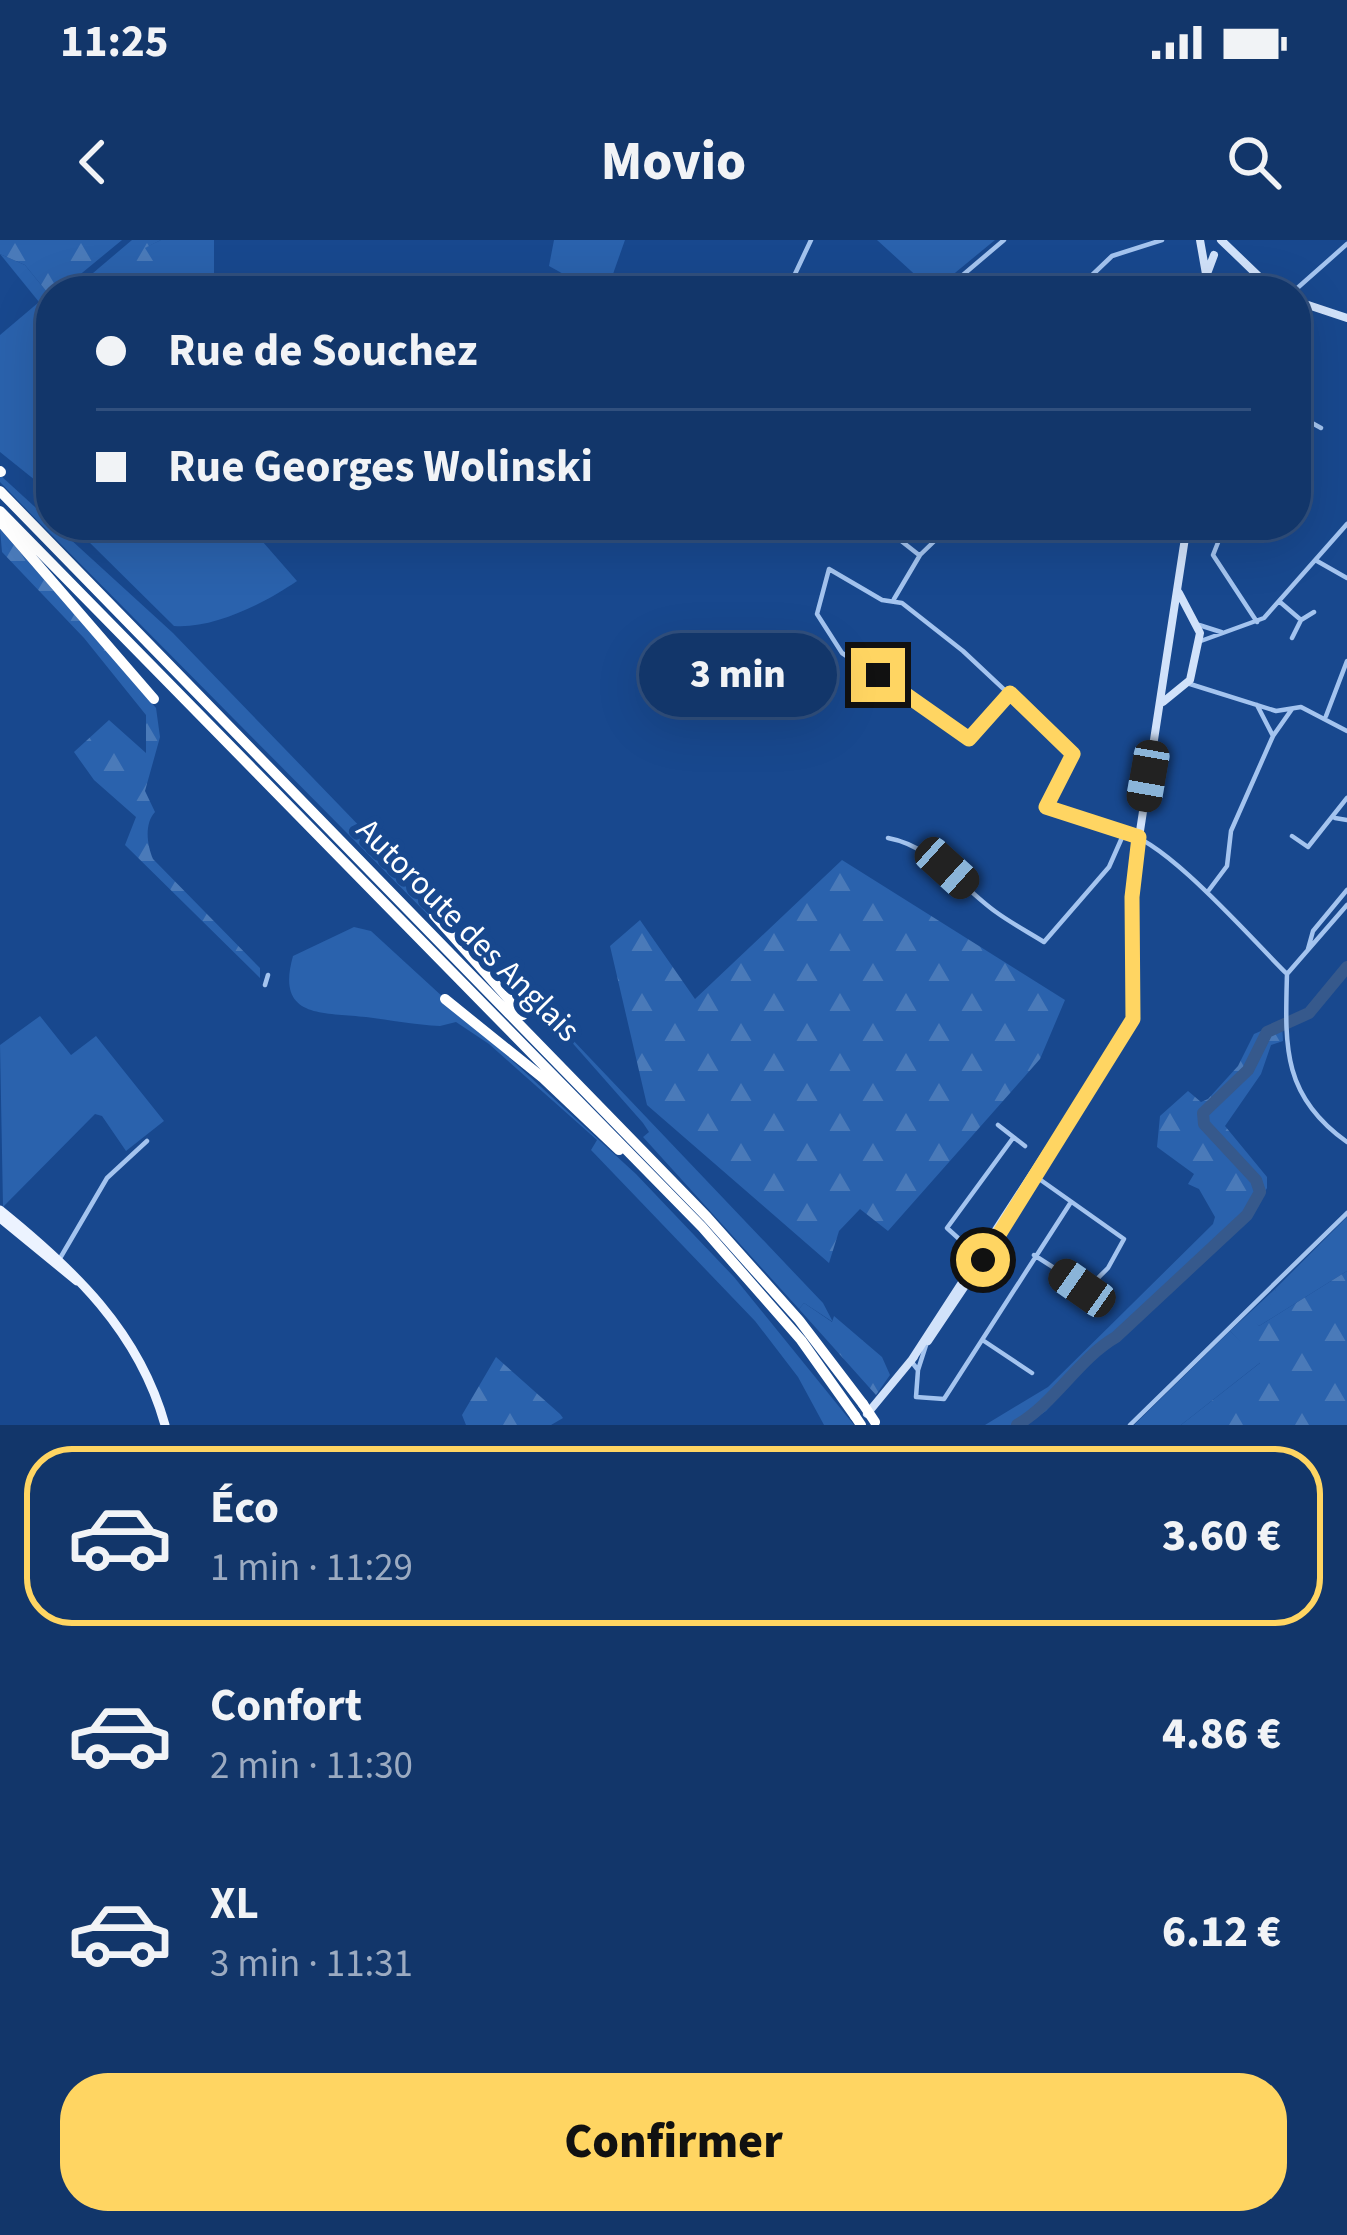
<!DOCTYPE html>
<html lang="fr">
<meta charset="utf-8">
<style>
body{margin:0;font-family:"Source Sans 3",sans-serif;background:#1b3e70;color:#f1f3f6;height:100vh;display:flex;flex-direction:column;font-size:45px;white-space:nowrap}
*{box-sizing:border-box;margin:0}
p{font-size:39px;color:#9cabc1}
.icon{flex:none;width:66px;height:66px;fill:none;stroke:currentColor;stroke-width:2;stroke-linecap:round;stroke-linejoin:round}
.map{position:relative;height:1185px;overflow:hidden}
.drawer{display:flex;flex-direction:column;background:#12366a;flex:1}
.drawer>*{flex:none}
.hud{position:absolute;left:36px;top:36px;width:1275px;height:264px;border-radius:48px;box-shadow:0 12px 48px #0002,0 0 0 3px #31507e;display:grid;align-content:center;height:264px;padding:0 60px;background:#12366a}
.end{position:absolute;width:54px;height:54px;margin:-27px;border:15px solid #ffd562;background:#111;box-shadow:0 0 0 6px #111}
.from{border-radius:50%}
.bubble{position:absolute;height:84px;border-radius:42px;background:#12366a;box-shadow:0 12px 48px #0002,0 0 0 3px #31507e;font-size:39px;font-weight:800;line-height:84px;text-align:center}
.car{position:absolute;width:36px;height:72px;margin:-36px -18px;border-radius:15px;box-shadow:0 0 9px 3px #0007;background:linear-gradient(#222 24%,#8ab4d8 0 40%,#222 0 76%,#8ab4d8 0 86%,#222 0)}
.hud b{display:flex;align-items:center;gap:42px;height:114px;font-size:45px}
.hud b+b{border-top:3px solid #31507e}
.hud i{width:30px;height:30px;background:#f1f3f6}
ul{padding:21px 0 0;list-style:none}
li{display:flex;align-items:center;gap:36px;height:180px;margin:0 24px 18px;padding:0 36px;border:6px solid transparent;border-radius:48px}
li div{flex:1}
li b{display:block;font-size:45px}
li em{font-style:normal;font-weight:800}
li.current{border-color:#ffd562}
li>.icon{width:108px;height:108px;stroke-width:1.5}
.button{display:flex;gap:24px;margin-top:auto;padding:24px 60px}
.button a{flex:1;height:138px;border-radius:48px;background:#ffd562;color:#111;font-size:48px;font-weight:800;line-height:138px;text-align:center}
.status{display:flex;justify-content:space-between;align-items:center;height:84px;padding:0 60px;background:#12366a;direction:ltr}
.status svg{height:33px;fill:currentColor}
header{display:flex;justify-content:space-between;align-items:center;height:156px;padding:0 60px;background:#12366a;font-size:54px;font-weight:800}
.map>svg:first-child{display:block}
</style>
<div class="status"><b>11:25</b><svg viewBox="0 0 49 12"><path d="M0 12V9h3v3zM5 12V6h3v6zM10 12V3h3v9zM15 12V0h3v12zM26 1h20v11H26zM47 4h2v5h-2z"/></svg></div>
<header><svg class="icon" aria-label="back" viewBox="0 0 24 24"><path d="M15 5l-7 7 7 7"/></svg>Movio<svg class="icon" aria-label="search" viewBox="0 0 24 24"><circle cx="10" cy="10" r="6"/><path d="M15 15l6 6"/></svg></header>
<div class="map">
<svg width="1347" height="1185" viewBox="0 0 1347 1185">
<defs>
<pattern id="forest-firs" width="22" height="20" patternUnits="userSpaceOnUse" patternTransform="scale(3)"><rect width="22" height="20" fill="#2a62ad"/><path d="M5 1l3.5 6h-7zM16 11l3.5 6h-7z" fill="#4a7ab9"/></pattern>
</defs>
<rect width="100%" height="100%" fill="#18488e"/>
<path fill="#2a62ad" d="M161 0H214V51H126L122 45 146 35 144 8Z
M554 0H625L607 51H594L549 26Z
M877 0H995L933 51Z
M0 14 25 25 51 57V253L0 212V95L39 62Z
M0 235 173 393 368 595 446 693 33 276 0 242Z
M96 285H248L297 341C265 363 214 389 174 386L85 298Z
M354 687 371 691 636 934 734 1037 854 1185H824L798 1137 755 1081 591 910 597 900 489 804 456 782 440 786C416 785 390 780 366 777 323 772 275 779 293 716Z
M531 756 823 1063 833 1082 804 1063 799 1069 643 897 649 892 643 883Z
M40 776 71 815 96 796 164 881 126 911 102 876 95 874 3 967 0 805Z
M1347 977V1031L1259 1086 1255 1082 1277 1056 1275 1049Z
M1230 1091 1261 1122 1181 1185H1134Z"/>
<path fill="url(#forest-firs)" d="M0 0H122L60 51H51V57L25 25 0 14Z
M132 0H161L145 8 158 29 123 45 126 51 73 50Z
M0 289 156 468 160 497 145 551 155 572C144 584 147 605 153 619L260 728V738L125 605 136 577 94 540 74 512 109 480 146 513V475L84 398 2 312Z
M842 620 1065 760 1040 819 888 991 860 969 839 991 829 1023 647 865 610 706 640 680 695 759Z
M1282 782 1283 801 1271 805 1261 834 1225 886 1267 937V948L1248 981 1102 1109 1046 1171 1025 1185H985L1048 1147 1213 984 1215 977 1199 949 1188 944 1194 934 1157 907 1160 876 1188 851 1201 862 1208 859 1238 826 1254 794Z
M1347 1031V1185H1181L1260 1123 1230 1091 1275 1049 1278 1056 1256 1082 1259 1086Z
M804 1063 832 1082 834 1076 882 1117 890 1135 876 1155 799 1069Z
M496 1117 560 1174 563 1178 551 1185H466L462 1175Z"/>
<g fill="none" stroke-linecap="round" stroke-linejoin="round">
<path stroke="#36598c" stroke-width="12" d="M1017 1185C1056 1162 1078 1119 1116 1097L1247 975 1260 952 1256 940 1204 884 1203 873 1248 830 1267 792 1309 773 1347 727"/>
<path stroke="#a4c4ef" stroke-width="4.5" d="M787 51 811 0
M944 51 1004 0
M1095 51 1089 38 1112 16 1162 0
M1294 51 1347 4
M1296 174 1321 188
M881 285 919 315
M1225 285 1213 315 1257 382
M1317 321 1347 338
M894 359 920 315 951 285
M1280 362 1301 380 1292 398
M1301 380 1314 372
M1199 385 1221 392
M1198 402 1264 378 1347 284
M1190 444 1276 471 1301 467 1347 491
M1010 453 972 499 842 413 817 374 829 329 882 360 902 363 963 411 1073 514 1046 567 1124 593
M1326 476 1347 421
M1273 496 1292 469
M1335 578 1347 580
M1292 596 1308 607 1347 558
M888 598C933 606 961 647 996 672 1011 683 1028 692 1044 702L1109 627 1124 593C1165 599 1255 703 1287 734 1285 806 1282 856 1347 902
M1209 650 1227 626 1231 591 1273 496 1257 465
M1308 709 1313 691 1347 650
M1287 734 1347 665
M265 745 268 735
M998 885 1025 906
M1034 1015 1087 1049 1108 1028 1124 999 1035 936
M979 1017 947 988 1013 898
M59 1020 107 938 147 901
M984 1101 1032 1133
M911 1121 918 1130 916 1157 944 1159 1071 962
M918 1130 927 1102
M1130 1185 1347 973"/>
<path stroke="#d1e2fa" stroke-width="8" d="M1200 0 1209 51
M1221 0 1274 51
M1208 31 1214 15
M1296 61 1347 78
M1163 462 1190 440 1200 393 1179 353
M928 1101 1030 949
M911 1121 1133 779 1134 630 1187 285
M867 1174 914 1117"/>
<path stroke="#ecf3ff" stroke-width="9" d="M0 970C73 1029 139 1091 165 1185
M0 978 77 1041"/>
<path stroke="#fff" stroke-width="10" d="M0 231 1 232
M0 251 707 977 799 1080 863 1164
M0 271 702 987 801 1100 855 1176
M0 281 154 459
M434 675 523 775
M445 759 543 838 619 910"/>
<path stroke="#fff" stroke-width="10" d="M863 1164 875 1182
M855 1176 861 1185"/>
</g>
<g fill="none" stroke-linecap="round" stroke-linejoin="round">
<path stroke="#ffd562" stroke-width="15" d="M878 435 969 499 1010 453 1073 514 1046 567 1139 597 1132 657 1133 779 983 1020"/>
</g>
<g text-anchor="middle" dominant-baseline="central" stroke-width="12" stroke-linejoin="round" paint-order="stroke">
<g font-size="33" fill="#fff" stroke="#18488e">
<text transform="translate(468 690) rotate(45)">Autoroute des Anglais</text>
</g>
</g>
</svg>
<i class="end from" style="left:983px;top:1020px"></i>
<i class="end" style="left:878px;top:435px"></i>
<div class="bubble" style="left:639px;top:393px;width:198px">3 min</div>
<i class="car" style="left:1148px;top:536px;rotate:190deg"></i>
<i class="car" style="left:947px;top:628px;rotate:132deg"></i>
<i class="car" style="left:1082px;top:1048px;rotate:305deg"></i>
<div class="hud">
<b><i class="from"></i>Rue de Souchez</b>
<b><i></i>Rue Georges Wolinski</b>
</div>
</div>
<section class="drawer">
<ul>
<li class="current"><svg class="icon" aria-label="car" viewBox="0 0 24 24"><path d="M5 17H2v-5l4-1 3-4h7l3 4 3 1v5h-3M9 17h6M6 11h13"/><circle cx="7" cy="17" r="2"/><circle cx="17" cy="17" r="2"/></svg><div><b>Éco</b><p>1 min · 11:29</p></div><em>3.60 €</em></li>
<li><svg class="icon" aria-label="car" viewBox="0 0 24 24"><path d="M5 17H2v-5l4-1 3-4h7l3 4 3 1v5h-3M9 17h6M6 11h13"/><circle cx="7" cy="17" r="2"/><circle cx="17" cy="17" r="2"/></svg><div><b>Confort</b><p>2 min · 11:30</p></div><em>4.86 €</em></li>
<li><svg class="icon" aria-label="car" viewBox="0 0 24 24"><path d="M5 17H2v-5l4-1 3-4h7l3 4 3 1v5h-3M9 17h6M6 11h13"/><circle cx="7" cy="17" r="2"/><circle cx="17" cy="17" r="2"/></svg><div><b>XL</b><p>3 min · 11:31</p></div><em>6.12 €</em></li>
</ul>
<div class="button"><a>Confirmer</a></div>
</section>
